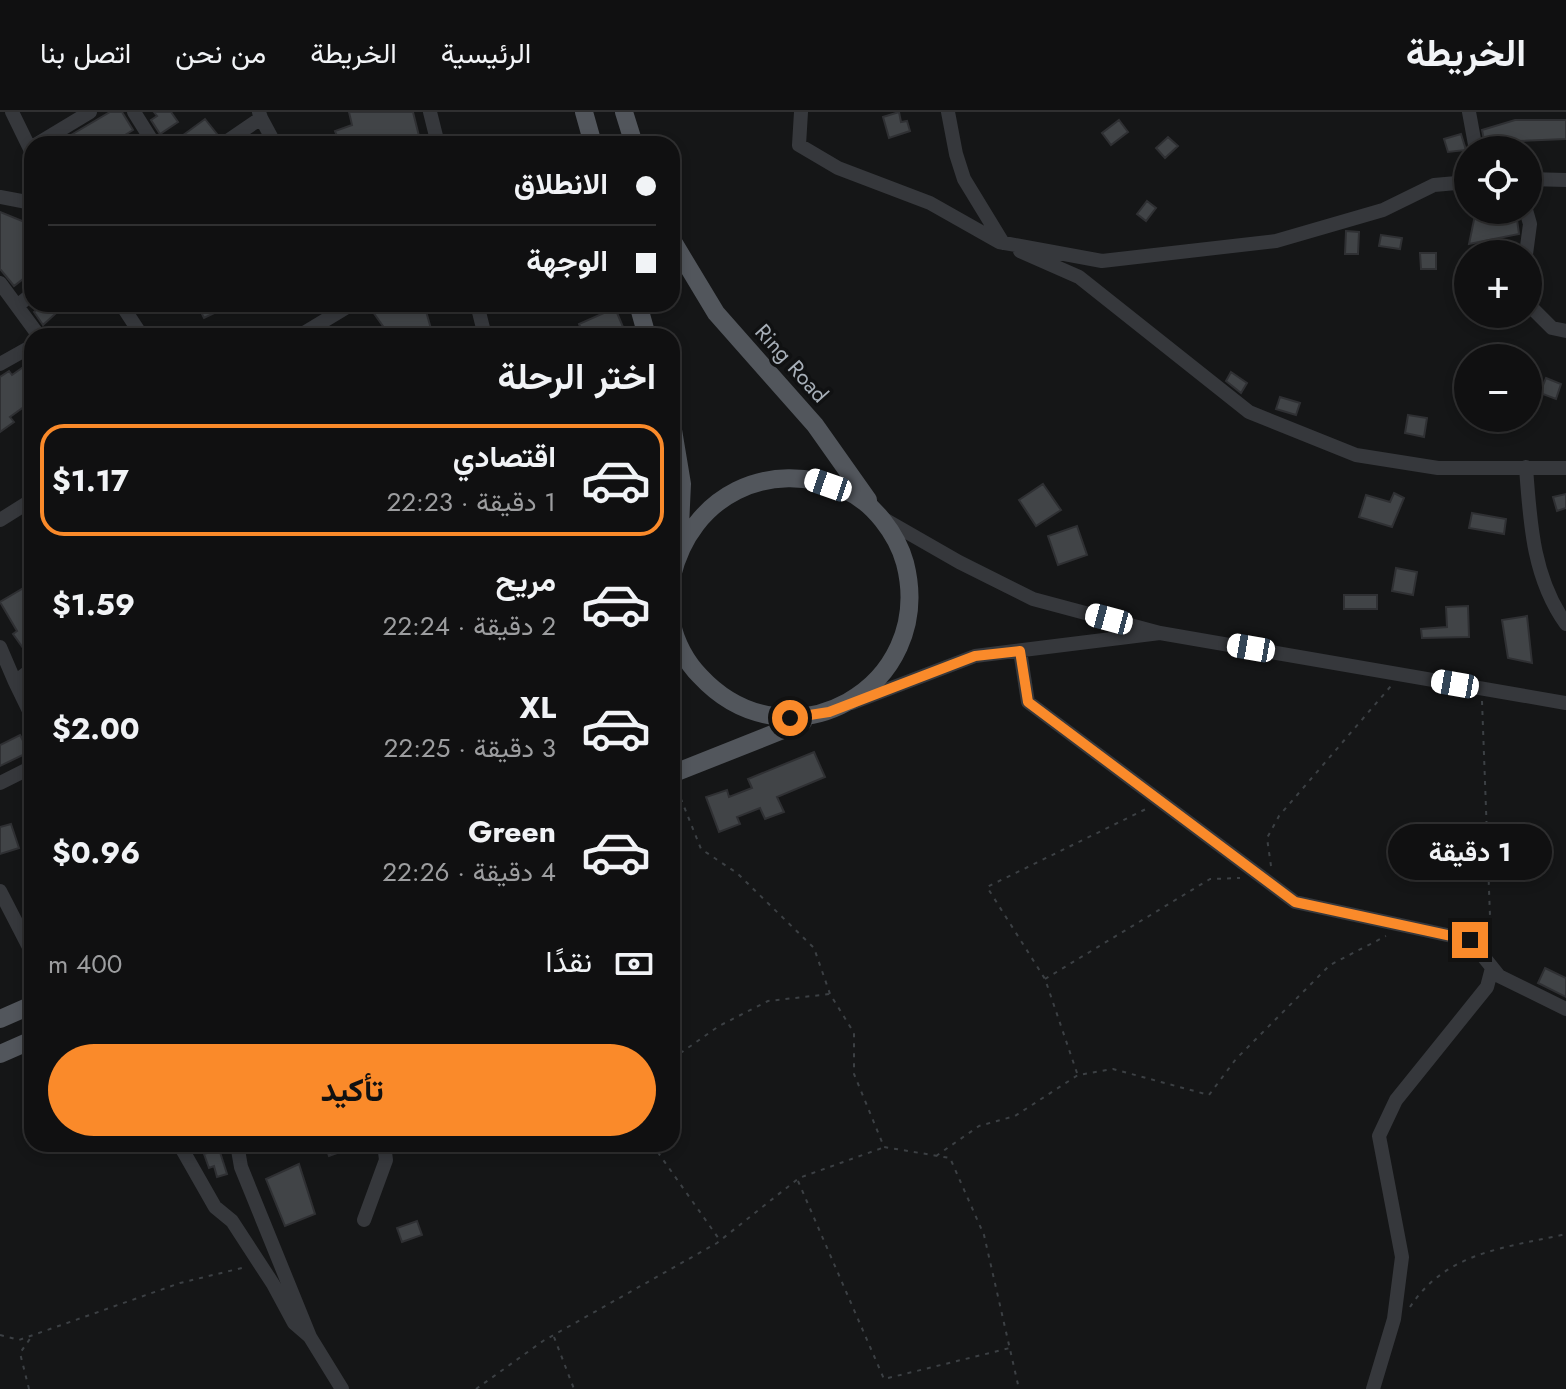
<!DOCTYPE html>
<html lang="ar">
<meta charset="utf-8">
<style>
body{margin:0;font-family:Jost,Vazirmatn,sans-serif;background:#1e1e1f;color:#f1f3f6;direction:rtl;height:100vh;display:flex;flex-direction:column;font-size:30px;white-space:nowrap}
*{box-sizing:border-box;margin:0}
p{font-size:26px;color:#9c9d9f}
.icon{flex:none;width:44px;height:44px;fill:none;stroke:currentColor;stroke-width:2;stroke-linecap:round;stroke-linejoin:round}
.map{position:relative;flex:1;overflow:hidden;direction:ltr}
.panel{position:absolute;left:24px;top:216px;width:656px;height:824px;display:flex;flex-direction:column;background:#101011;border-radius:24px;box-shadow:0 4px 12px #0003,0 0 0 2px #303031;direction:rtl}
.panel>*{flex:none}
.top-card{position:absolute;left:24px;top:24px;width:656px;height:176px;border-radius:24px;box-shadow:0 4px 12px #0003,0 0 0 2px #303031;direction:rtl;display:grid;align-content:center;height:176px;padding:0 24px;background:#101011}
.controls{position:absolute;left:1454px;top:24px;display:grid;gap:16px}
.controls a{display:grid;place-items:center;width:88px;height:88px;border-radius:50%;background:#101011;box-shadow:0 4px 12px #0003,0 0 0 2px #303031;font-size:40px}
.end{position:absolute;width:36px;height:36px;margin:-18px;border:10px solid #fa8a2a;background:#111;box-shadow:0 0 0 4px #111}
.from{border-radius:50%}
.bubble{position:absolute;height:56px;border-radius:28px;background:#101011;box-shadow:0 4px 12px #0003,0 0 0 2px #303031;font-size:26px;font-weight:700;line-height:56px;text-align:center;direction:rtl}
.car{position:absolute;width:24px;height:48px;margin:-24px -12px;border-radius:10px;box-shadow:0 0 6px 2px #0007;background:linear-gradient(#fff 24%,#345 0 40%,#fff 0 76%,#345 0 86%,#fff 0)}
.top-card b{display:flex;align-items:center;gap:28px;height:76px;font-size:30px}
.top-card b+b{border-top:2px solid #303031}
.top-card i{width:20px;height:20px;background:#f1f3f6}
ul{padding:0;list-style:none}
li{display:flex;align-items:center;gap:24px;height:112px;margin:0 16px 12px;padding:0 8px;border:4px solid transparent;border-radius:24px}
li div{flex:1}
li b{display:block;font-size:30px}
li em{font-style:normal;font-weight:700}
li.active{border-color:#fa8a2a}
li>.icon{width:72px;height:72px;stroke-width:1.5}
h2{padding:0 24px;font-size:36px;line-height:96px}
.pay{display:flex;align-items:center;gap:20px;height:88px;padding:0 24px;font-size:30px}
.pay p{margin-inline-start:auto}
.primary-button{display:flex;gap:16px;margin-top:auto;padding:16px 24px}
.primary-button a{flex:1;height:92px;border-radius:48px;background:#fa8a2a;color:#111;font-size:32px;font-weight:700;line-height:92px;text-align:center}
header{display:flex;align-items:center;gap:48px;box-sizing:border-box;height:112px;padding:0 40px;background:#101011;border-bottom:2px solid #303031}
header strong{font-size:38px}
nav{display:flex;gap:44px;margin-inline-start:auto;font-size:28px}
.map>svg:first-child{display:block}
</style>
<header>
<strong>الخريطة</strong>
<nav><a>الرئيسية</a><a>الخريطة</a><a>من نحن</a><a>اتصل بنا</a></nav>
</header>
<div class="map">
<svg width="1566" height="1277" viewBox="0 0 1566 1277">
<rect width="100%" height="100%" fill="#151617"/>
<path fill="#414447" stroke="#2f3033" stroke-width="2" d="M110 0H122L133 18 125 23 128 28 121 32H77L71 23Z
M154 0H171L178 10 160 22 151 8 157 4Z
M349 0H413L421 32H340L335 19 352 13Z
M899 0 901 10 907 9 910 19 889 26 883 5Z
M205 7 217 22 204 32H171Z
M1119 8 1128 20 1111 33 1102 21Z
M1515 8H1566V27L1518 29 1521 38H1486L1482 18Z
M1461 22 1466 38 1448 40 1444 27Z
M1168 25 1178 34 1165 46 1156 36Z
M1147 89 1156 96 1146 109 1137 102Z
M1476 98 1516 100 1519 122 1469 132Z
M0 100 32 113V160L14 174 0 157Z
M1346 119 1359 120 1358 142H1345Z
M1381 123 1402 126 1400 137 1379 134Z
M1420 141H1436V157H1421Z
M43 192H66L43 213 34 200Z
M197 192H233L204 206Z
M385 192H424L433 224H390L373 200Z
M615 196 623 215 602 224H584L579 212Z
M32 249V289L10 305 14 310 0 320V265L9 259 12 263Z
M1231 260 1247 271 1241 281 1226 269Z
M1546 266 1561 272 1556 287 1540 281Z
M1280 285 1300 291 1296 303 1276 297Z
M1408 303 1427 306 1424 325 1405 321Z
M1043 372 1061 398 1036 414 1019 388Z
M1394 381 1404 386 1392 415 1359 405 1366 383 1390 390Z
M1566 382V396L1557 399 1553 385Z
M1472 401 1506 407 1504 422 1469 416Z
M1077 414 1087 443 1058 453 1048 424Z
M1396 456 1417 460 1413 483 1392 479Z
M32 471V547H31L13 522 17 519 0 490Z
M1344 483H1377V497H1344Z
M1468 494 1469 525 1422 526 1421 517 1447 515 1446 495Z
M1527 504 1532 551 1508 546 1502 508Z
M20 623 29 640 0 654V633Z
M814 640 825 665 777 685 784 700 765 707 760 696 737 705 740 712 719 720 706 685 727 678 729 685 752 676 748 667Z
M11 712 19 736 0 742V715Z
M1545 856 1566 866V885L1538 871Z
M325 1032H359V1033L329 1044Z
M219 1037 227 1062 217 1065 214 1054 209 1056 204 1042Z
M299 1052 315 1102 285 1114 266 1067Z
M417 1109 422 1123 402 1130 397 1116Z"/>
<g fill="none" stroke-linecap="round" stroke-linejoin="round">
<path stroke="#3c4044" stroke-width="2" stroke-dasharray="4 6" stroke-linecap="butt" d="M1482 589 1491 831
M677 677 701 737 737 761 814 836 830 882 854 921V962L884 1035 950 1046 984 1123 1019 1277
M1271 754 1267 726 1279 704 1391 574
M1045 867 1210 767 1240 766
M672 947 719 914 768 889 830 882
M1077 961 1045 867 987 775 1146 697
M652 1032 719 1127
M936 1044 979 1014 1015 1004 1078 963 1113 957 1209 983 1236 947 1330 853 1386 824
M798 1069 884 1267 1010 1236
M1410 1195C1447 1139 1506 1136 1566 1122
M0 1223 19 1228 180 1171 246 1155
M554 1225 574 1277
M29 1277 20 1241 32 1224
M476 1277 543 1229 717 1131 799 1066 882 1036"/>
<path stroke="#36383c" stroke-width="14" d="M12 0 32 41
M134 0 154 32
M430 0 438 32
M801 0 799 33 838 56 930 91 999 130 1102 149 1276 129 1383 98 1434 73 1468 70
M948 0 956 42 964 67 1003 131
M1469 0 1476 38
M261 6 275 32
M37 32 90 0
M223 32 261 6 259 0
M1528 67 1566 68
M0 85 32 91
M1526 98 1530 112 1526 142
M1020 139 1079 165 1249 300 1356 343 1438 356H1566
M0 171 39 224
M121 192 142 224
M477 192 485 224
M1528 192 1552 216 1566 219
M17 194 32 182
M299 224 352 192
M0 252 32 234
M1526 355C1530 411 1533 466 1566 512
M0 408 32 388
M1160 521 1566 591
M0 535 15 570
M1020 539 1028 590 1295 790 1470 828 1499 864 1566 897
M32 557 15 570 32 605
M852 591 975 544 1160 521 1033 487 959 450 884 407
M0 671 32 655
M0 779 32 841
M176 1032 182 1037 215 1095 232 1109 273 1172 294 1211 309 1224
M237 1032 241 1055 310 1225 342 1277
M364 1108 386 1048 384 1032
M1373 1277 1394 1207 1402 1145 1379 1024 1396 988 1487 875 1492 856"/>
<path stroke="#52565c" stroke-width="18" d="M584 0 593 32
M624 0 634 32
M672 128 716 201 815 313 868 388
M638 192 647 224
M672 312 682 372 679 435
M672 464C691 384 768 345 845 378 873 390 897 422 905 451 937 576 788 659 700 564 687 551 675 530 672 511
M672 662 803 610
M0 907 32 893
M0 942 32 928"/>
</g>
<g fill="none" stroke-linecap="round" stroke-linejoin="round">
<path stroke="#fa8a2a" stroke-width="10" d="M790 606 829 600 975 544 1020 539 1028 590 1295 790 1470 828"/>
</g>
<g text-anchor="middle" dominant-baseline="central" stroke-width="7" stroke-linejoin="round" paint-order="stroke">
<g font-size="22" fill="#a7afb8" stroke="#101112">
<text transform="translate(792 251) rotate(48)">Ring Road</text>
</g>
</g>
</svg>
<div class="controls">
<a><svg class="icon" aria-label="locate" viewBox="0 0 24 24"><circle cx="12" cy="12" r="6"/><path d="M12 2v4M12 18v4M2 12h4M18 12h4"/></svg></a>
<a>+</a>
<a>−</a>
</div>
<i class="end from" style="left:790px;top:606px"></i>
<i class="end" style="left:1470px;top:828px"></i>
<div class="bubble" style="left:1388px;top:712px;width:164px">1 دقيقة</div>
<i class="car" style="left:828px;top:373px;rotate:289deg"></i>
<i class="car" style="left:1109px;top:507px;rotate:285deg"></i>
<i class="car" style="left:1251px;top:536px;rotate:280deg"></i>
<i class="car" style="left:1455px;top:572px;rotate:280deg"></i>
<div class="top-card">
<b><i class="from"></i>الانطلاق</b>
<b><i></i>الوجهة</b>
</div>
<section class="panel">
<h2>اختر الرحلة</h2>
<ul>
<li class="active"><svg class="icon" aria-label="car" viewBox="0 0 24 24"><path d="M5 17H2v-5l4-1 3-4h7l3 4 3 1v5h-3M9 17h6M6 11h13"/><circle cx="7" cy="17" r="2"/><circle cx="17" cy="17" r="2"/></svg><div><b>اقتصادي</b><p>1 دقيقة · 22:23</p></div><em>$1.17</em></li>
<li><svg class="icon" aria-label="car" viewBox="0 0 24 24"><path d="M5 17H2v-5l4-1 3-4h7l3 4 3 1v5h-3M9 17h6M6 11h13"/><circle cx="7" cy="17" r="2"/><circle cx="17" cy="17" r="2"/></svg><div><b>مريح</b><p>2 دقيقة · 22:24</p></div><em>$1.59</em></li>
<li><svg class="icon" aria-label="car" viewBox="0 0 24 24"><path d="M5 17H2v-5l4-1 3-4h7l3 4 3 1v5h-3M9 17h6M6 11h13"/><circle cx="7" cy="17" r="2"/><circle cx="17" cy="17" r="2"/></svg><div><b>XL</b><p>3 دقيقة · 22:25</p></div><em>$2.00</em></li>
<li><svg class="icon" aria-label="car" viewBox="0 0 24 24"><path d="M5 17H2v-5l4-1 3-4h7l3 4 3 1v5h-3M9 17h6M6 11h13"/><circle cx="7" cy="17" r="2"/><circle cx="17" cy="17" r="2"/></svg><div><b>Green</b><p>4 دقيقة · 22:26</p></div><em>$0.96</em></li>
</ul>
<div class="pay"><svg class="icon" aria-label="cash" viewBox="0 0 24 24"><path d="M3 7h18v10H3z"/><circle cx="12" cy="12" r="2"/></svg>نقدًا<p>400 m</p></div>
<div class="primary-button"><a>تأكيد</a></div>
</section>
</div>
